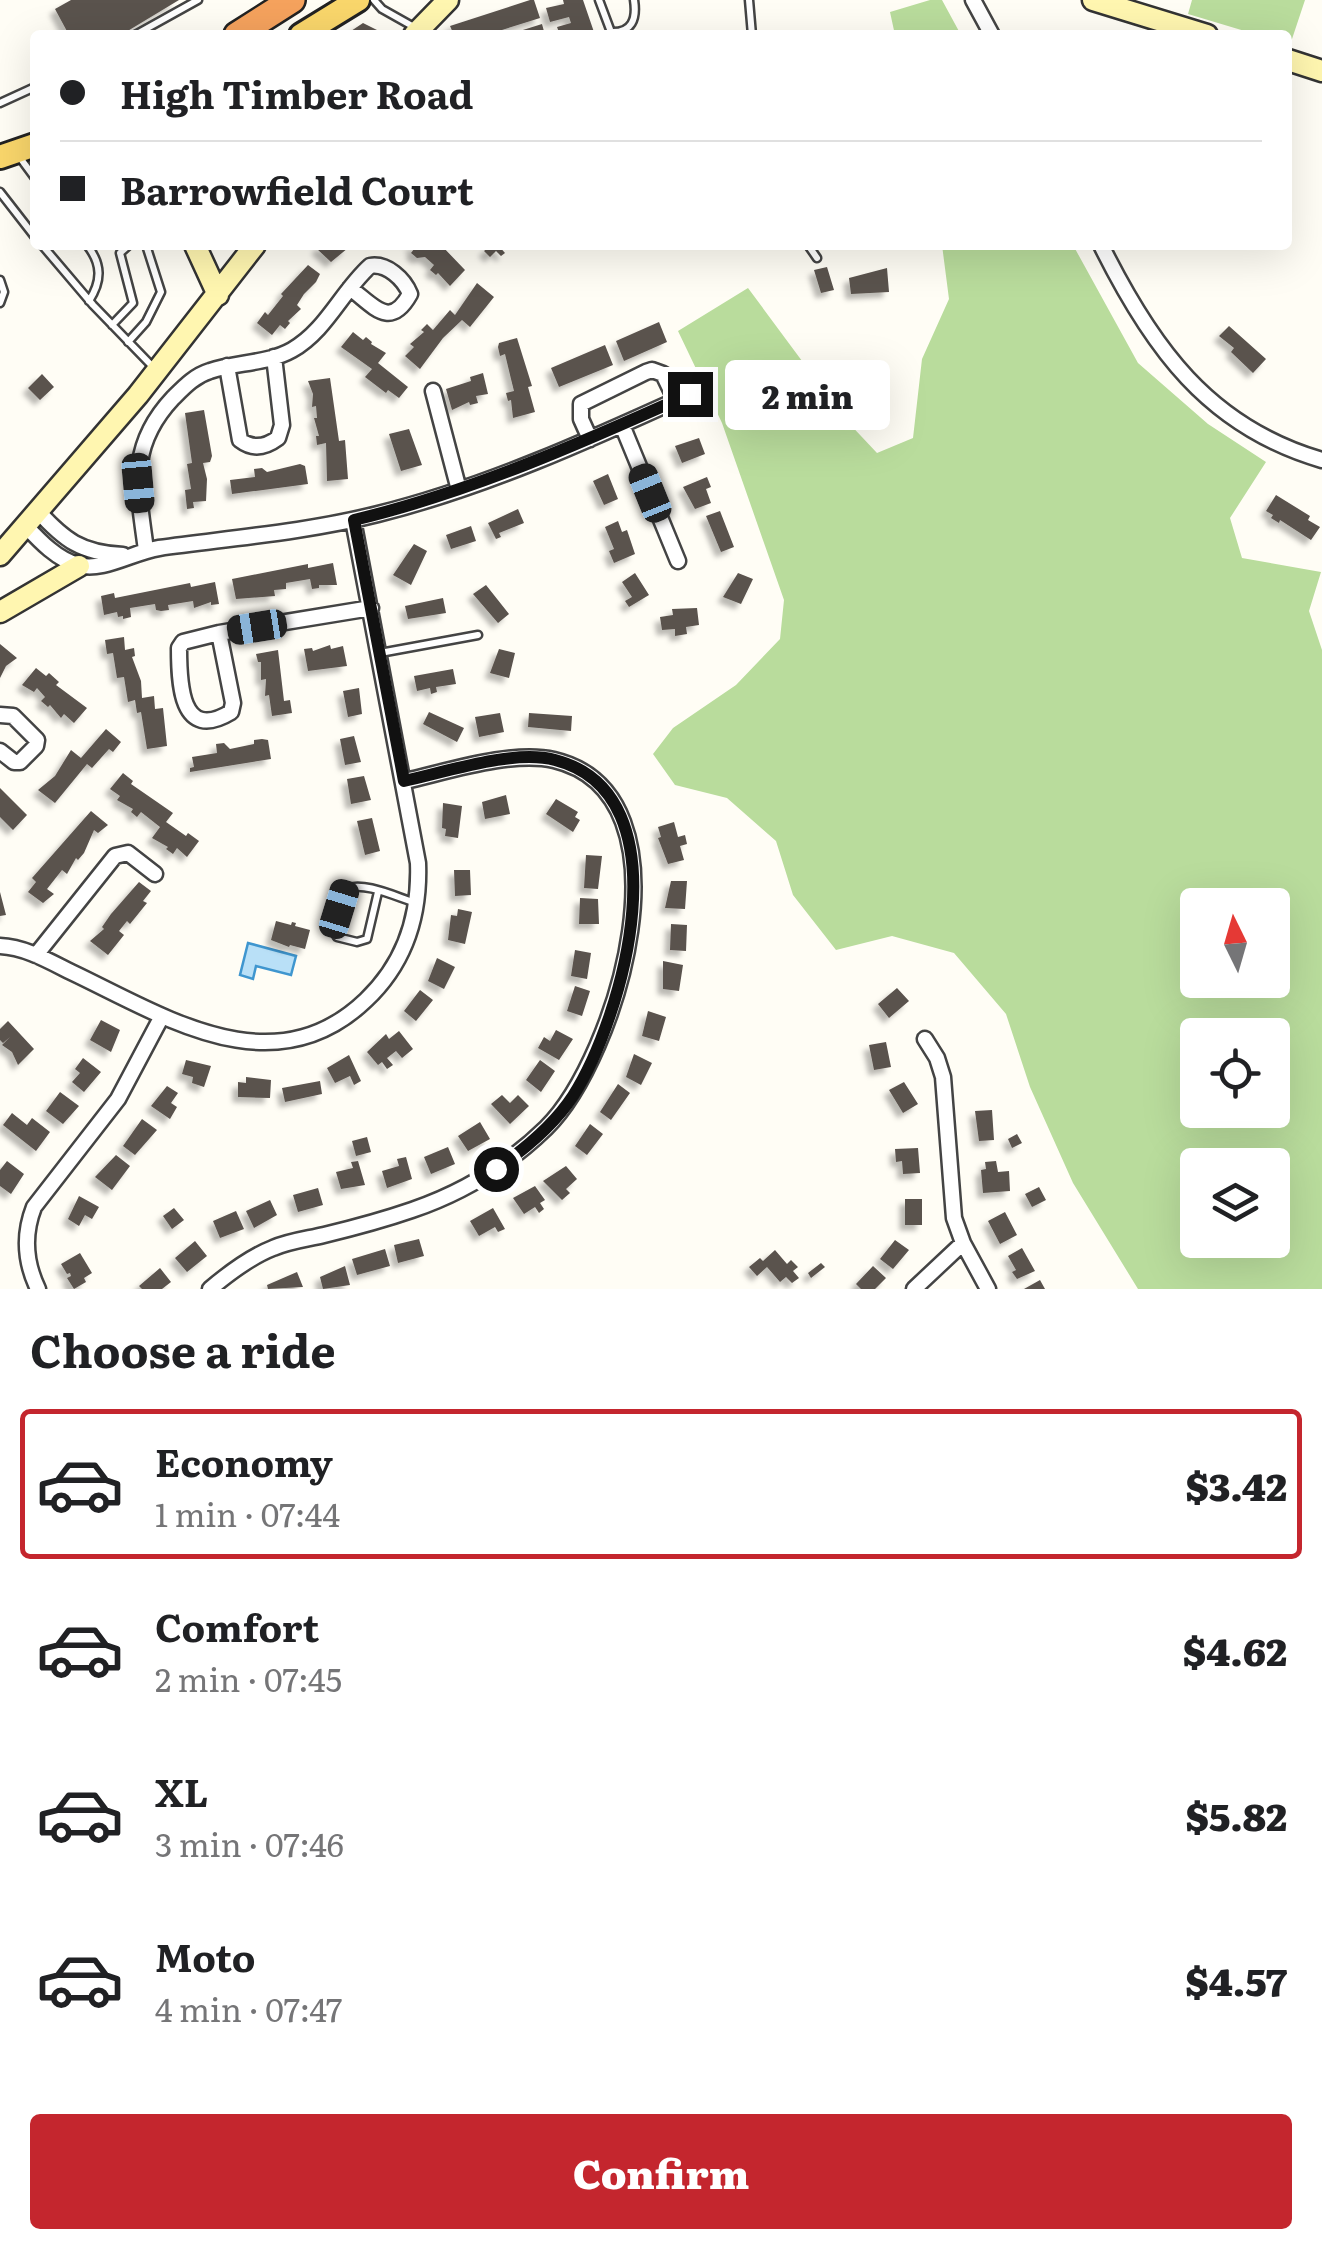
<!DOCTYPE html>
<meta charset="utf-8">
<style>
body{margin:0;font-family:Literata,serif;background:#f6f6f6;color:#202124;height:100vh;display:flex;flex-direction:column;font-size:38px;white-space:nowrap}
*{box-sizing:border-box;margin:0}
p{font-size:32px;color:#757577}
.icon{flex:none;width:55px;height:55px;fill:none;stroke:currentColor;stroke-width:2;stroke-linecap:round;stroke-linejoin:round}
.map{position:relative;height:1289px;overflow:hidden}
.details{display:flex;flex-direction:column;background:#fff;flex:1}
.details>*{flex:none}
.guide{position:absolute;left:30px;top:30px;width:1262px;height:220px;border-radius:10px;box-shadow:0 10px 40px #0002;display:grid;align-content:center;height:220px;padding:0 30px;background:#fff}
.needle{width:65px;rotate:355deg}
.controls{position:absolute;left:1180px;top:888px;display:grid;gap:20px}
.controls a{display:grid;place-items:center;width:110px;height:110px;border-radius:10px;background:#fff;box-shadow:0 10px 40px #0002;font-size:50px}
.end{position:absolute;width:45px;height:45px;margin:-22px;border:12px solid #111;background:#fff;box-shadow:0 0 0 5px #fff}
.from{border-radius:50%}
.bubble{position:absolute;height:70px;border-radius:10px;background:#fff;box-shadow:0 10px 40px #0002;font-size:32px;font-weight:800;line-height:70px;text-align:center}
.car{position:absolute;width:30px;height:60px;margin:-30px -15px;border-radius:12px;box-shadow:0 0 8px 2px #0007;background:linear-gradient(#222 24%,#8ab4d8 0 40%,#222 0 76%,#8ab4d8 0 86%,#222 0)}
.guide b{display:flex;align-items:center;gap:35px;height:95px;font-size:38px}
.guide b+b{border-top:2px solid #e0e0e0}
.guide i{width:25px;height:25px;background:#202124}
ul{padding:0;list-style:none}
li{display:flex;align-items:center;gap:30px;height:150px;margin:0 20px 15px;padding:0 10px;border:5px solid transparent;border-radius:10px}
li div{flex:1}
li b{display:block;font-size:38px}
li em{font-style:normal;font-weight:800}
li.selected{border-color:#c4262e}
li>.icon{width:90px;height:90px;stroke-width:1.5}
h2{padding:0 30px;font-size:45px;line-height:120px}
.cta{display:flex;gap:20px;margin-top:auto;padding:20px 30px}
.cta a{flex:1;height:115px;border-radius:10px;background:#c4262e;color:#fff;font-size:40px;font-weight:800;line-height:115px;text-align:center}
.map>svg:first-child{display:block}
</style>
<div class="map">
<svg width="1322" height="1289" viewBox="0 0 1322 1289">
<defs>
<filter id="shadow"><feDropShadow dx="-5.5" dy="5.5" stdDeviation="2.5" flood-color="#0004"/></filter>
</defs>
<rect width="100%" height="100%" fill="#fffdf5"/>
<path fill="#b9dc9c" fill-rule="evenodd" d="M930 0H942L961 35H895L890 12Z
M1192 0H1305L1290 45 1288 35H1258L1188 14Z
M942 245H1073L1138 363 1208 424 1266 462 1230 518 1242 558 1321 572 1309 611 1322 650V1289H1138L1073 1183 1030 1087 1006 1014 954 953 892 936 836 950 793 895 776 841 727 798 675 785 653 754 673 728 736 685 780 639 784 600 722 423 678 331 748 288 845 419 877 453 913 438 922 359 949 299ZM1272 905V980H1198V905ZM1198 1035H1272V1110H1198ZM1198 1165H1272V1240H1198Z"/>
<path fill="#b9e0f7" stroke="#3f96cf" stroke-width="2.5" d="M248 943 296 956 291 975 256 966 253 979 240 975Z"/>
<path fill="#5a524d" filter="url(#shadow)" d="M71 0H179L121 35H69L55 9Z
M530 0H534L540 18 486 35H454L450 26Z
M563 0H583L595 35H560L557 27 571 23 569 17 550 22 546 8 564 4Z
M363 23 387 35 348 33Z
M542 24 545 35H510V34Z
M320 245H345L348 248 331 262 317 249Z
M409 245H441L465 270 450 286 438 273 436 275 430 270 434 265 425 257 417 258 411 253 414 249Z
M491 245H498L505 253 501 256 496 251 490 257 484 251Z
M308 265 320 274 316 282 304 294 297 305 301 309 288 321 290 323 285 329 280 325 272 335 257 323 265 312 268 315 283 296 281 294Z
M827 267 834 290 821 293 814 270Z
M887 268 889 292 851 294 849 278Z
M477 283 494 297 470 327 462 320 443 338 420 369 405 356 414 347 410 344 424 332 421 330 427 324 433 330 450 310 455 315Z
M659 322 667 342 624 361 616 341Z
M1229 326 1266 359 1253 373 1231 352 1234 348 1219 336Z
M353 332 363 340 366 337 372 342 371 344 386 353 378 363 408 387 399 398 388 390 386 393 365 377 372 369 341 347Z
M517 338 532 386 528 387 535 412 513 418 511 400 508 401 506 393 514 391 511 379 505 354 500 356 498 347 499 343Z
M605 345 613 365 559 387 551 368Z
M483 373 488 394 476 396 478 403 470 405 469 402 452 410 446 389 471 381 470 377Z
M42 374 54 387 40 400 28 388Z
M330 378 339 441 345 440 348 479 327 481 326 443 317 445 316 436H319L314 418H317L316 406 312 407 313 394 308 381Z
M204 410 212 456 210 462 203 463 207 479 206 501 193 502 194 508 187 509 185 490 191 489 187 464 192 463 185 413Z
M409 429 422 465 401 471 389 434Z
M699 438 705 454 682 463 675 446Z
M300 464 305 466 308 484 232 494 230 480 255 477 254 469 262 468 267 472Z
M608 474 618 499 604 505 593 481Z
M707 477 711 487 706 489 711 503 695 509 683 487Z
M1276 495 1310 516 1308 520 1320 527 1311 540 1280 520 1279 523 1271 518 1273 515 1266 511Z
M518 509 524 523 499 533 501 537 496 539 488 523Z
M720 511 734 547 721 552 706 516Z
M618 521 622 532 627 530 635 554 614 563 609 551 614 549 605 527Z
M471 526 476 541 451 549 446 535Z
M414 544 427 551 411 585 393 575Z
M333 563 337 585H319V588L312 589 310 579 286 583V589L274 590 275 596 236 599 232 579 308 564V568Z
M635 573 649 595 629 607 625 601 632 597 622 582Z
M738 573 753 579 741 604 723 597Z
M215 582 219 604 211 605V602L194 608 193 601 168 605 169 610 161 611 156 610 155 604 130 608 131 617 123 619V616L118 617 117 612 104 615 101 596 114 593 115 598 190 583 191 587Z
M486 585 509 614 498 623 473 594Z
M443 598 446 613 408 619 405 606Z
M697 608 699 625 686 627 687 634 675 636V629L662 630 660 617 673 615 672 609Z
M124 637 125 650 134 648 135 656 132 657 141 681 142 698 154 696 155 709 163 708 167 746 147 749 141 712 137 713 135 700 128 702 124 677 117 678 113 653 107 654 105 640Z
M0 644 17 658 6 666 0 678Z
M330 645 331 649 343 646 347 666 308 671 304 649 312 648 313 651Z
M499 649 515 653 509 678 490 673Z
M278 650 284 701 290 700 292 713 272 716 269 695 265 696 266 679 261 680V662H258L256 654Z
M36 668 46 676 49 673 59 682 56 685 87 708 74 723 64 714 61 718 50 705 48 707 41 701 45 697 37 688 34 692 22 685Z
M453 669 456 684 436 687 437 692 431 694 430 688 417 691 414 676Z
M359 688 362 714 348 717 343 691Z
M429 712 464 728 457 742 423 724Z
M500 713 504 732 479 737 475 717Z
M529 713 572 716 571 731 528 727Z
M106 729 121 742 113 752 109 749 92 768 87 764 55 803 38 790 55 776 71 750 81 758Z
M354 736 361 762 345 765 340 739Z
M262 739 268 740 271 759 190 772V768L194 767 192 757 217 753 216 744 224 743 230 749 254 744V740Z
M123 773 133 781 131 784 173 813 166 822 186 836 188 833 199 841 187 857 177 848 173 854 166 849 168 847 152 838 160 827 141 812 137 817 131 812 133 809 117 800 120 796 110 789Z
M364 776 371 800 351 804 347 779Z
M0 788 27 815 13 830 0 817Z
M506 795 510 814 485 819 482 802Z
M556 799 578 812 575 817 580 820 573 832 546 814Z
M443 803 462 806 458 838 445 836 446 829 442 828Z
M91 811 108 825 98 833 94 830 84 853 78 860 76 858 67 874 62 870 47 889 54 894 43 903 28 892 36 882 32 878Z
M372 818 380 851 365 855 357 821Z
M674 822 678 837 685 835 687 844 680 846 684 860 668 864 658 838 661 837 658 827Z
M586 855 602 856 598 889 584 888Z
M454 870H470L471 895 455 896Z
M671 881H687L685 909 665 908Z
M139 882 151 891 143 901 147 903 130 924 127 921 119 931 124 935 108 955 90 941 104 929 102 927 111 914Z
M0 892 6 915 0 916Z
M580 898 598 899 599 924H579Z
M458 909 472 912 465 944 448 940 451 915 457 916Z
M276 921 291 925 292 922 296 923 295 926 310 930 305 949 290 945 289 947 271 940Z
M671 924 687 925 686 951 670 950Z
M575 950 591 953 587 979 571 976Z
M437 958 455 967 444 989 428 981Z
M663 961 683 965 679 991 663 989Z
M575 986 590 991 582 1016 567 1011Z
M897 988 909 1001 889 1018 878 1004Z
M420 990 433 1000 416 1021 404 1011Z
M648 1011 666 1017 659 1041 642 1036Z
M101 1020 120 1030 111 1052 90 1040Z
M8 1021 34 1049 18 1065 12 1052 2 1045 10 1037 3 1043 0 1040V1029Z
M556 1030 573 1039 559 1060 538 1048 544 1037 550 1041Z
M399 1031 413 1049 402 1058 396 1051 387 1058 393 1065 387 1069 382 1062 378 1065 367 1052 386 1034 389 1039Z
M886 1042 891 1067 874 1070 869 1045Z
M634 1054 652 1063 641 1085 626 1077Z
M349 1055 361 1081 354 1085 350 1076 335 1083 327 1068Z
M83 1058 101 1072 84 1092 72 1082 80 1073 75 1069Z
M186 1060 211 1066 204 1087 192 1083 193 1077 182 1074Z
M540 1060 555 1071 541 1092 526 1080Z
M246 1077 271 1080 270 1098 238 1097V1082L246 1083Z
M320 1081 322 1094 285 1102 282 1088Z
M904 1082 918 1104 903 1113 889 1090Z
M618 1084 630 1093 611 1120 600 1112Z
M167 1086 178 1093 171 1103 177 1107 170 1119 151 1106Z
M60 1092 79 1106 63 1124 46 1111Z
M502 1095 510 1103 518 1095 529 1106 510 1124 491 1104Z
M992 1110 994 1140 979 1141 975 1111Z
M12 1113 27 1125 32 1118 50 1132 36 1151 3 1125Z
M142 1119 157 1130 135 1155 123 1146Z
M480 1122 490 1139 468 1151 458 1136Z
M590 1124 603 1134 587 1155 575 1146Z
M1017 1134 1022 1143 1012 1148 1008 1139Z
M367 1137 371 1152 356 1156 352 1141Z
M448 1147 455 1164 431 1174 424 1157Z
M918 1148 920 1173 903 1174 902 1161 896 1162 895 1149Z
M116 1155 130 1166 112 1190 95 1177Z
M406 1157 412 1179 387 1188 382 1171 399 1166 397 1159Z
M7 1161 24 1174 11 1194 0 1186V1170Z
M358 1161 365 1185 341 1189 336 1172 353 1168 351 1162Z
M996 1161 998 1172 1009 1171 1010 1191 983 1193 981 1170 986 1169 985 1162Z
M566 1166 577 1179 566 1189 570 1193 562 1200 543 1181Z
M535 1186 545 1200 540 1203 544 1209 539 1213 535 1207 524 1214 513 1198Z
M1039 1187 1046 1200 1032 1207 1025 1194Z
M318 1188 323 1205 298 1212 293 1195Z
M79 1196 99 1207 92 1219 85 1215 79 1226 68 1219Z
M905 1199H922V1225H905Z
M270 1200 277 1215 254 1228 246 1211Z
M174 1208 184 1220 172 1229 163 1216Z
M493 1208 505 1229 498 1232 495 1227 479 1236 470 1221Z
M236 1211 244 1229 220 1238 213 1221Z
M1005 1212 1017 1235 1000 1244 988 1221Z
M419 1239 424 1256 398 1263 394 1245Z
M895 1240 909 1250 893 1269 880 1259Z
M195 1241 207 1256 187 1272 175 1258Z
M1022 1248 1035 1271 1017 1279 1012 1272 1016 1270 1008 1256Z
M385 1249 390 1266 357 1275 352 1259Z
M775 1250 787 1264 791 1260 798 1267 793 1271 799 1278 792 1283 786 1277 780 1282 767 1267 757 1276 749 1267 760 1258 763 1261Z
M80 1253 92 1273 84 1278 86 1282 74 1289 67 1278 71 1276 70 1273 67 1274 61 1264Z
M821 1263 825 1267 811 1278 808 1273Z
M345 1266 350 1285 323 1289 320 1277Z
M873 1266 886 1278 875 1289H861L856 1284Z
M160 1268 171 1282 162 1289H142L139 1286Z
M297 1272 303 1287 268 1289 267 1285Z
M1040 1280 1045 1289H1024Z"/>
<g fill="none" stroke-linecap="round" stroke-linejoin="round">
<defs>
<path id="lane" d="M374 0 382 9 414 27
M599 0 611 32C632 33 637 19 634 0
M749 0 752 35
M135 35 198 0
M0 103 35 87
M18 155 35 178
M0 192 35 237
M42 245 93 305 153 367
M87 245C102 264 102 281 89 301
M808 245 817 258
M0 280 4 292 0 303
M112 325 133 303 120 253 129 245
M128 342 146 322 161 292 146 245
M380 653 478 635
M378 892 367 939 357 942 337 937 333 929 345 889C365 881 396 897 416 903"/>
<path id="street" d="M973 0 992 35
M1101 245C1151 346 1208 427 1322 460
M227 366 240 440C253 450 266 447 278 438L282 425 274 357
M433 391 459 490
M622 425 678 561
M590 439 581 419V404L646 372 652 370 663 374 676 401
M37 510C64 540 81 553 123 555
M24 524C39 540 56 559 78 565 103 572 133 552 159 548 231 538 307 532 378 514 486 487 589 440 690 394
M146 550C138 489 127 447 173 398 184 387 194 376 210 371 236 362 267 364 292 350 326 331 342 291 370 266 387 263 404 279 410 294 390 330 374 306 350 288
M219 633 233 703 231 712C180 743 179 682 179 648L183 642Z
M219 633 371 608
M0 715 13 716 37 740 36 746 20 762H14L0 751
M0 946C25 947 49 961 71 972 164 1016 273 1089 366 1000 405 963 420 916 418 863L353 520
M36 955 115 856 128 853 155 874
M925 1039 937 1058 943 1077 954 1218 963 1243 988 1289
M38 1289C25 1262 23 1235 34 1207L118 1099 162 1016
M210 1289C229 1273 250 1257 273 1248 289 1241 307 1239 324 1235 353 1228 383 1220 412 1210 462 1193 508 1165 546 1128 617 1058 697 794 554 760 512 750 446 772 405 781
M914 1289 963 1243"/>
<path id="secondary" d="M1093 0 1207 35
M414 35 448 0
M1288 60 1322 71
M195 245 218 295
M0 555 138 395 255 245
M0 612 79 566"/>
<path id="primary" d="M301 35 358 0
M0 157 35 145"/>
<path id="highway" d="M237 35 292 0"/>
</defs>
<use href="#lane" stroke="#444" stroke-width="11"/>
<use href="#street" stroke="#444" stroke-width="19"/>
<use href="#secondary" stroke="#333" stroke-width="25"/>
<use href="#primary" stroke="#222" stroke-width="28"/>
<use href="#highway" stroke="#222" stroke-width="30"/>
<use href="#lane" stroke="#fff" stroke-width="6"/>
<use href="#street" stroke="#fff" stroke-width="14"/>
<use href="#secondary" stroke="#fff6b0" stroke-width="20"/>
<use href="#primary" stroke="#f9d66b" stroke-width="22"/>
<use href="#highway" stroke="#f5a25d" stroke-width="25"/>
</g>
<g fill="none" stroke-linecap="round" stroke-linejoin="round">
<path stroke="#111" stroke-width="12" d="M496 1169C525 1149 554 1125 573 1096 623 1018 687 794 555 760 514 749 446 772 404 781L354 520C471 492 581 443 690 394"/>
</g>
</svg>
<div class="controls">
<a><svg class="needle" viewBox="-14 -14 28 28"><path d="M0-13l5 13h-10z" fill="#e53935"/><path d="M0 13l5-13h-10z" fill="#757577"/></svg></a>
<a><svg class="icon" aria-label="locate" viewBox="0 0 24 24"><circle cx="12" cy="12" r="6"/><path d="M12 2v4M12 18v4M2 12h4M18 12h4"/></svg></a>
<a><svg class="icon" aria-label="layers" viewBox="0 0 24 24"><path d="M12 4l9 5-9 5-9-5zM3 14l9 5 9-5"/></svg></a>
</div>
<i class="end from" style="left:496px;top:1169px"></i>
<i class="end" style="left:690px;top:394px"></i>
<div class="bubble" style="left:725px;top:360px;width:165px">2 min</div>
<i class="car" style="left:138px;top:483px;rotate:175deg"></i>
<i class="car" style="left:650px;top:493px;rotate:338deg"></i>
<i class="car" style="left:257px;top:627px;rotate:261deg"></i>
<i class="car" style="left:339px;top:909px;rotate:17deg"></i>
<div class="guide">
<b><i class="from"></i>High Timber Road</b>
<b><i></i>Barrowfield Court</b>
</div>
</div>
<section class="details">
<h2>Choose a ride</h2>
<ul>
<li class="selected"><svg class="icon" aria-label="car" viewBox="0 0 24 24"><path d="M5 17H2v-5l4-1 3-4h7l3 4 3 1v5h-3M9 17h6M6 11h13"/><circle cx="7" cy="17" r="2"/><circle cx="17" cy="17" r="2"/></svg><div><b>Economy</b><p>1 min · 07:44</p></div><em>$3.42</em></li>
<li><svg class="icon" aria-label="car" viewBox="0 0 24 24"><path d="M5 17H2v-5l4-1 3-4h7l3 4 3 1v5h-3M9 17h6M6 11h13"/><circle cx="7" cy="17" r="2"/><circle cx="17" cy="17" r="2"/></svg><div><b>Comfort</b><p>2 min · 07:45</p></div><em>$4.62</em></li>
<li><svg class="icon" aria-label="car" viewBox="0 0 24 24"><path d="M5 17H2v-5l4-1 3-4h7l3 4 3 1v5h-3M9 17h6M6 11h13"/><circle cx="7" cy="17" r="2"/><circle cx="17" cy="17" r="2"/></svg><div><b>XL</b><p>3 min · 07:46</p></div><em>$5.82</em></li>
<li><svg class="icon" aria-label="car" viewBox="0 0 24 24"><path d="M5 17H2v-5l4-1 3-4h7l3 4 3 1v5h-3M9 17h6M6 11h13"/><circle cx="7" cy="17" r="2"/><circle cx="17" cy="17" r="2"/></svg><div><b>Moto</b><p>4 min · 07:47</p></div><em>$4.57</em></li>
</ul>
<div class="cta"><a>Confirm</a></div>
</section>
